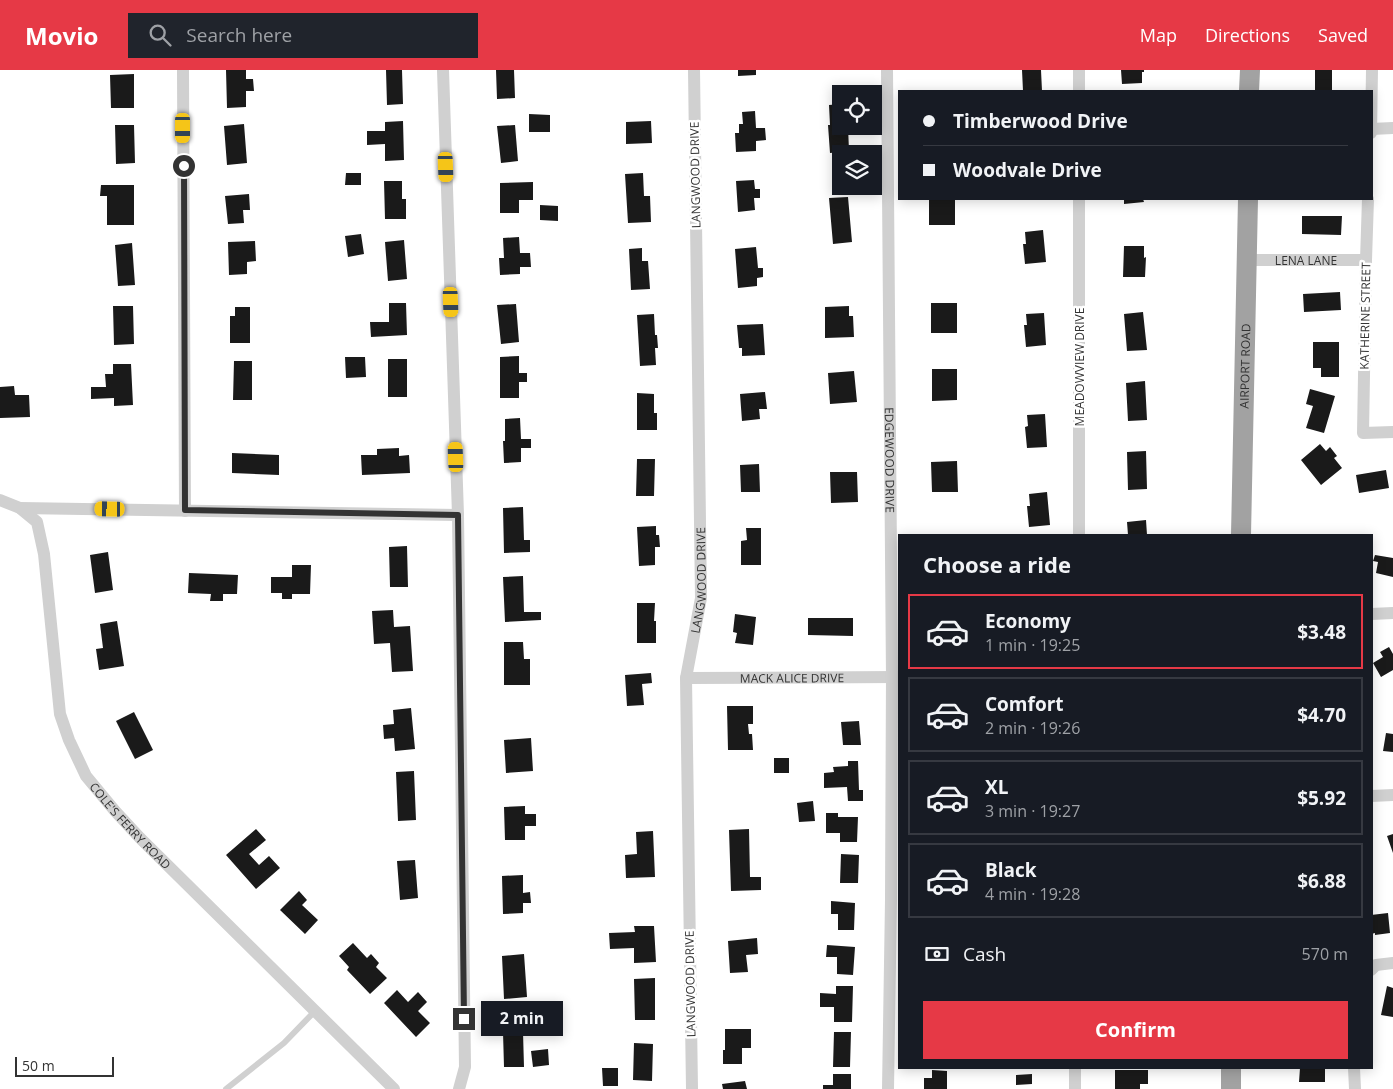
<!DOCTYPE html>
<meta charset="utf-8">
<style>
body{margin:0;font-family:"Open Sans",sans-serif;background:#20242c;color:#f1f3f6;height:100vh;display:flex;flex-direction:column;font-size:19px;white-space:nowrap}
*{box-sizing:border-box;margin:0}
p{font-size:16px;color:#9ea1a6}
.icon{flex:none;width:28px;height:28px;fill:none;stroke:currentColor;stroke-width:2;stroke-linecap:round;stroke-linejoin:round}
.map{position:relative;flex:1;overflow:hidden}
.details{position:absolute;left:898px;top:464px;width:475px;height:535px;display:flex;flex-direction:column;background:#171b24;border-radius:0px;box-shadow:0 2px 12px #0003}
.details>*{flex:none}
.top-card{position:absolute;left:898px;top:20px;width:475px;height:110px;border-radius:0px;box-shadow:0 2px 12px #0003;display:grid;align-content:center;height:110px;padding:0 25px;background:#171b24}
.fabs{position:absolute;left:832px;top:15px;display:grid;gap:10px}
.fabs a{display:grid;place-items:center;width:50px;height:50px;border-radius:0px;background:#171b24;box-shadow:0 2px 12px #0003;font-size:25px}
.scale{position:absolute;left:15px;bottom:12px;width:99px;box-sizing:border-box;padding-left:5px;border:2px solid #333;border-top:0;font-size:14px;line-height:18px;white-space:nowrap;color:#333;-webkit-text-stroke:4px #fff;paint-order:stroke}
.end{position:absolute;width:22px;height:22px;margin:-11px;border:6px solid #333;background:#fff;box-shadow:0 0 0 2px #fff}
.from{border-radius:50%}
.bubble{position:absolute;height:35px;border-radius:0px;background:#171b24;box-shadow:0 2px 12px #0003;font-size:16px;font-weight:700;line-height:35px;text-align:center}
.car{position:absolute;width:15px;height:30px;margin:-15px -8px;border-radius:6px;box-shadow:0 0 4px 1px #0007;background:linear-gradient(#f5c518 24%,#345 0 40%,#f5c518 0 76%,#345 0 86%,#f5c518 0)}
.top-card b{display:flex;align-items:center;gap:18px;height:48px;font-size:19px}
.top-card b+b{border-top:1px solid #363941}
.top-card i{width:12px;height:12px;background:#f1f3f6}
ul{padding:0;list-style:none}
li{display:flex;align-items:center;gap:15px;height:75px;margin:0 10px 8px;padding:0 15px;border:2px solid #363941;border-radius:0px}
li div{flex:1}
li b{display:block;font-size:19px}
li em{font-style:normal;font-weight:700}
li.current{border-color:#e63946}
li>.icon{width:45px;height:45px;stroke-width:1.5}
h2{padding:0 25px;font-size:22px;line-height:60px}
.pay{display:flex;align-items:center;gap:12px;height:55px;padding:0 25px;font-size:19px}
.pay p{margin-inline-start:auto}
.cta{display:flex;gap:10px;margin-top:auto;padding:10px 25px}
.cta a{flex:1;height:58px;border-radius:0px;background:#e63946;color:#fff;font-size:20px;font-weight:700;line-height:58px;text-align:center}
header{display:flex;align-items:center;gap:30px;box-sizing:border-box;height:70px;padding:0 25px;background:#e63946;color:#fff}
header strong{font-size:24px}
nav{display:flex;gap:28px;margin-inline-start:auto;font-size:18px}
.search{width:350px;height:45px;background:#20242c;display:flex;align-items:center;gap:12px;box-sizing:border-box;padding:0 18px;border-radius:0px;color:#9ea1a6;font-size:19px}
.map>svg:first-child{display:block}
</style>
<header>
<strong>Movio</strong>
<div class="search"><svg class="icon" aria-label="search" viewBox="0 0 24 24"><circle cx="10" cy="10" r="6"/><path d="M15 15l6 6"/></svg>Search here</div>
<nav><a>Map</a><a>Directions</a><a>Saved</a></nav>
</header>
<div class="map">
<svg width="1393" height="1019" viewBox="0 0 1393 1019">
<rect width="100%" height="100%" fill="#fff"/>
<path fill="#1a1a1a" d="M226 0H246V9H253L254 21H246V37L227 38Z
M386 0H402L403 34 387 35Z
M496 0H514L515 28 497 29Z
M738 0H756V5L738 6Z
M1022 0H1041L1042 21H1023Z
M1121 0H1144V2H1142V13L1122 14Z
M1315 0H1332V21H1315Z
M134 4V38H111L110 5Z
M841 34V56H848L849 81 830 83 828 55H830L829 35Z
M755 41 756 58H765L766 70 756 71V81L736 82 735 63H739V54H743L742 42Z
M529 44 550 45V62H529Z
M403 51 404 90 385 91V74L367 75V61H385V52Z
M651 51 652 73 626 74V52Z
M244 54 247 93 227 95 224 56Z
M115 55H134L135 93 116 94Z
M515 55 518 91 501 93 497 56Z
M346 103H361V115H345Z
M643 103 644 126H650L651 152 628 153 625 104Z
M754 110 755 119H760V128H754L755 140 738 142 736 111Z
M384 111H402V129H406V149H385Z
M533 112V130H519V143H500V113Z
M101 115H134V155H107V126H100Z
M249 124 250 140H243L244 153 228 154 225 126Z
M848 127 852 172 833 174 829 128Z
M929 129H955V155H929Z
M1124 129H1143L1144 132 1124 134Z
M540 135 558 136V151L540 150Z
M1302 146H1342L1341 165 1302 164Z
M1043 160 1046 192 1025 194 1023 174H1026L1025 162Z
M361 164 364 184 348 187 345 166Z
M519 167 520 183H530L531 197H520V204L500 205 499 188H504L503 168Z
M404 170 407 209 388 211 385 172Z
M255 171 256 191 247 192V204L229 205 228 172Z
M132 173 135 215 118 216 115 175Z
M1124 176H1144V188L1146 187 1145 207H1123Z
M756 177 758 198H763V207L757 208V216L738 218 735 179Z
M642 178V191H648L650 219 631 220 629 179Z
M1340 222 1341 240 1304 242 1303 224Z
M389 233H406L407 265 371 267 370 252H389Z
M931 233H957V263H931Z
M516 234 519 272 501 274 497 235Z
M113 236H133L134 274 114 275Z
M849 236V246H853L854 267 825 268V237Z
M235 237H250V273H230V246H235Z
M1143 242 1147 280 1127 281 1124 244Z
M1044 243 1046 275 1026 277 1024 255H1027L1026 244Z
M654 244 655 265H657L658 278H655L656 295 640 296 637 245Z
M763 254 765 285 742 286V278H739L737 255Z
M1313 272H1339V307H1321V298H1313Z
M519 286V303H527V312H519V328H500V287Z
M345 287H365L366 307 346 308Z
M388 289H407V327H388Z
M234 291H252V330H233Z
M113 294H131L133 335 114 336V328L91 329V317H106L105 304H113Z
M932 299H957V330L932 331Z
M854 301 857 332 830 334 828 303Z
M1145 311 1147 350 1128 351 1126 313Z
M14 316 15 325H29L30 347 0 348V317Z
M1310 319 1335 326 1324 363 1306 358 1313 336 1306 334Z
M765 322 767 339H759L760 349 742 351 740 324Z
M637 323 654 324V343H657V360H637Z
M1045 344 1047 377 1027 378 1025 357 1028 356 1027 345Z
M520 348 521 369H531V378H521V392L504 393 503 371H505V349Z
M1320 374 1326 381 1330 377 1337 386 1334 388 1342 398 1321 415 1301 390Z
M399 378V386L409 385 410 403 362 405 361 385H377V379Z
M1146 381 1147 419 1128 420 1127 382Z
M232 383 279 385V405L232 403Z
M637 389H655L654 426H636Z
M957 391 958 422H932L931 392Z
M759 394 760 422H741L740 395Z
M1386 400 1389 418 1359 423 1356 405Z
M830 402H857L858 432 831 433Z
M1047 422 1050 455 1029 457 1027 436H1030L1029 424Z
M523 437 524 470H530V482L504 483 503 438Z
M1146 450 1147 465H1128L1127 452Z
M656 456V465H659L660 477H655V495L639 496 637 457Z
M746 458H761V495H741V471L747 470Z
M407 476 408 517H390L389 477Z
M108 482 113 520 95 523 90 485Z
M1375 485 1393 488V507L1376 503 1378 492 1373 491Z
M292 495H311L310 524H292V529H282V523H271V507H292Z
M189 503 238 505 237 524H223V531H210L211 524 188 523Z
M523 506 524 542H541V550L505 552 503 507Z
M637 533H655L654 551H656V573H637Z
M393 540 394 557 410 556 413 601 392 602 390 573 374 574 372 541Z
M735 544 756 547 753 575 735 573 737 563 733 562Z
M808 548H853V566L808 565Z
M117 551 124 596 99 600 96 579 103 578 100 554Z
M504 572H523L524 589H530V615H504Z
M1389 577 1393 584V600L1381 607 1373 593 1383 587 1380 582Z
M651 603 652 613 642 614 644 635 627 636 625 605Z
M727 636H753V654H748L749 664H752L753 680H728Z
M411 638 415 679 395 681 394 668 384 669 383 655 394 654 393 640Z
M134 642 153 680 135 689 116 651Z
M859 651 861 675H843L841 652Z
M1386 663 1393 664V682L1383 681Z
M531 668 533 701 506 703 504 670Z
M774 688H789V703H774Z
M848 691H858L859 720H863V731H848L847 717 824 718V703L834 702 833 697 848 696Z
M414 701 416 750 398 751 396 702Z
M813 731 815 751 799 752 797 733Z
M525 736V744H536V756H525V770H505L504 737Z
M826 743H838V747H858L857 772H840V763H826Z
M256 759 266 770 249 784 259 795 269 786 280 798 256 819 226 785Z
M749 759 750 807H761V820L731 821 729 760Z
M653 761 655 807 626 808 625 785 637 784 636 762Z
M1393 764V783L1387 766Z
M841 784 859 785 858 813H840Z
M415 790 418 828 400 830 397 791Z
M523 805V823L530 822 531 833H523V843L503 844 502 806Z
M299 821 307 830 302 835 318 850 305 864 280 840Z
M831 831 855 833 854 860H838V844H831Z
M1388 843 1390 863 1375 865V863L1371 864V845Z
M634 856H654L656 892 634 893V878L610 879 609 863 635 862Z
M757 868 758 884 746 885 748 902 730 903 728 871Z
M353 873 367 888 371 884 379 893 376 897 387 908 370 924 347 900 349 897 339 886Z
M827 875 855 877 853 905 837 904V887H826Z
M524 884 527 927 504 929 502 886Z
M655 908V950H635L634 909Z
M836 916H853L852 952H834V937H820V923L836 924Z
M1387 916 1393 918V947L1381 945Z
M397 920 408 932 418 922 427 932 418 941 430 953 416 967 384 933Z
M725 959H751V978H742V994H723V980H725Z
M503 962H523L524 997H504Z
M834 962H851L850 997H833Z
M634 973 653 974 652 1011 633 1010Z
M548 979 549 995 533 997 531 981Z
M602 998H618V1016H603Z
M1300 998H1325V1012H1299Z
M932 1000 947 1001V1019H924V1008H932Z
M1115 1000H1148V1014H1140V1019H1115Z
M833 1004H851V1019H823V1015H833Z
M1032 1004V1014L1016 1015V1005Z
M745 1011 747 1019H723L722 1014Z"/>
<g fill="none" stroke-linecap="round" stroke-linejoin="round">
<path stroke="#d0d0d0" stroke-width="6" d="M226 1019 284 973 316 940"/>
<g stroke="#d0d0d0" stroke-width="12">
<path d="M183 0 185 441"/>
<path d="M443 0 458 445 465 997 459 1019"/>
<path id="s1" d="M887 0 892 607 891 830 888 1019"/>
<path d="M1079 0V21"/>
<path d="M1371 59 1393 58"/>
<path d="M1371 63 1372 0"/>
<path d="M1368 129 1366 190 1363 363 1393 362"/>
<path id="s2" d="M1247 190H1366"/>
<path id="s3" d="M0 430 20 438 37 452 44 484 60 644 69 670 86 706 115 741 140 768 394 1019"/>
<path d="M20 438 458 445"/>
<path d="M1079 465V129"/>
<path d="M1371 544 1393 543"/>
<path id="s4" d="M686 608 899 607"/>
<path d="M1371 726 1393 725"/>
<path d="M1371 900 1376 895 1393 893"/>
<path d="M1354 998 1355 1019"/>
<path id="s5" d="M692 1019 686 608 701 528 694 0"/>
<path d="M1075 1019V998"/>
</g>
<g stroke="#a2a2a2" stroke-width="20">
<path d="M1249 21 1250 0"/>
<path id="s6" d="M1241 465 1248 129"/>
<path d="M1231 1019V998"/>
</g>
</g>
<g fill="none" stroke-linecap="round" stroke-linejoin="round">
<path stroke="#333" stroke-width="6" d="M184 96 185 440 458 445 464 949"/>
</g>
<g text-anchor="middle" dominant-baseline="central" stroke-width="5" stroke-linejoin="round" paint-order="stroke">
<g font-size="12" fill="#333" stroke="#fff">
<text transform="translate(695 105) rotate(-91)">LANGWOOD DRIVE</text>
<text stroke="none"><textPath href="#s2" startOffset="59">LENA LANE</textPath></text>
<text transform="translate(1365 246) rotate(-89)">KATHERINE STREET</text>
<text transform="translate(1079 297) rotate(-90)">MEADOWVIEW DRIVE</text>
<text stroke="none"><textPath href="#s6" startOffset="169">AIRPORT ROAD</textPath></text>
<text stroke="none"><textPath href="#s1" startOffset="390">EDGEWOOD DRIVE</textPath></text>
<text stroke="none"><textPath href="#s5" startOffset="510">LANGWOOD DRIVE</textPath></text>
<text stroke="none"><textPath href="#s4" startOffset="106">MACK ALICE DRIVE</textPath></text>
<text stroke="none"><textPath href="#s3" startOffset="371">COLE'S FERRY ROAD</textPath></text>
<text transform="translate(690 914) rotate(-91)">LANGWOOD DRIVE</text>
</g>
</g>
</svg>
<div class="fabs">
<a><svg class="icon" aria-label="locate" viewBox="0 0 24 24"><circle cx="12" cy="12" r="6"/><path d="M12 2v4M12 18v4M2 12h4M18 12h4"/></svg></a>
<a><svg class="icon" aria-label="layers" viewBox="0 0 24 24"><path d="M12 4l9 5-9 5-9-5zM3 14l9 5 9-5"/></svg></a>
</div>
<div class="scale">50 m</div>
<i class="end from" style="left:184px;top:96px"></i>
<i class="end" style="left:464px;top:949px"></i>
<div class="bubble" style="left:481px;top:931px;width:82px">2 min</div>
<i class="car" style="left:183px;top:58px;rotate:180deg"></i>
<i class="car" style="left:446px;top:97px;rotate:178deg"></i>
<i class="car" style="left:451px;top:232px;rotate:178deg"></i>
<i class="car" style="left:456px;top:387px;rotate:358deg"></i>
<i class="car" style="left:110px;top:439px;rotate:271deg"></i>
<div class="top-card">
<b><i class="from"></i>Timberwood Drive</b>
<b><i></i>Woodvale Drive</b>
</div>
<section class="details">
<h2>Choose a ride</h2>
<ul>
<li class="current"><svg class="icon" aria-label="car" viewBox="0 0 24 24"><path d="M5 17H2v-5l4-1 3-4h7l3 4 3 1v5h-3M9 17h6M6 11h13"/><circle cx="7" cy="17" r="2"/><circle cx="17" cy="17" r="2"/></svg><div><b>Economy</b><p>1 min · 19:25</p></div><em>$3.48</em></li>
<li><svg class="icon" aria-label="car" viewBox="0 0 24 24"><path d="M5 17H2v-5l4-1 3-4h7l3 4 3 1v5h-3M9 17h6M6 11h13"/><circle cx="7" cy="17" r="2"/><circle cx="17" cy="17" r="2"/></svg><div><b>Comfort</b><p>2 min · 19:26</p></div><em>$4.70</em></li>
<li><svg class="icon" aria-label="car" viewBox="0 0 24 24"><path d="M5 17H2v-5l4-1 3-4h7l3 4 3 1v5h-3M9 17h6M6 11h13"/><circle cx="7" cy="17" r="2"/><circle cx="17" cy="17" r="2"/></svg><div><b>XL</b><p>3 min · 19:27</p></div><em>$5.92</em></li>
<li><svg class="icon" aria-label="car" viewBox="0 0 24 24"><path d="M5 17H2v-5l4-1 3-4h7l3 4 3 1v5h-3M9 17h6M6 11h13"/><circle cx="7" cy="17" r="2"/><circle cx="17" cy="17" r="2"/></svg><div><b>Black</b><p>4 min · 19:28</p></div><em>$6.88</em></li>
</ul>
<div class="pay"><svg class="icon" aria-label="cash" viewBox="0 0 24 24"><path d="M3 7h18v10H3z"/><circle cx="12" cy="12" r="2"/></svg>Cash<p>570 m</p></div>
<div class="cta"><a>Confirm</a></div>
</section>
</div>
